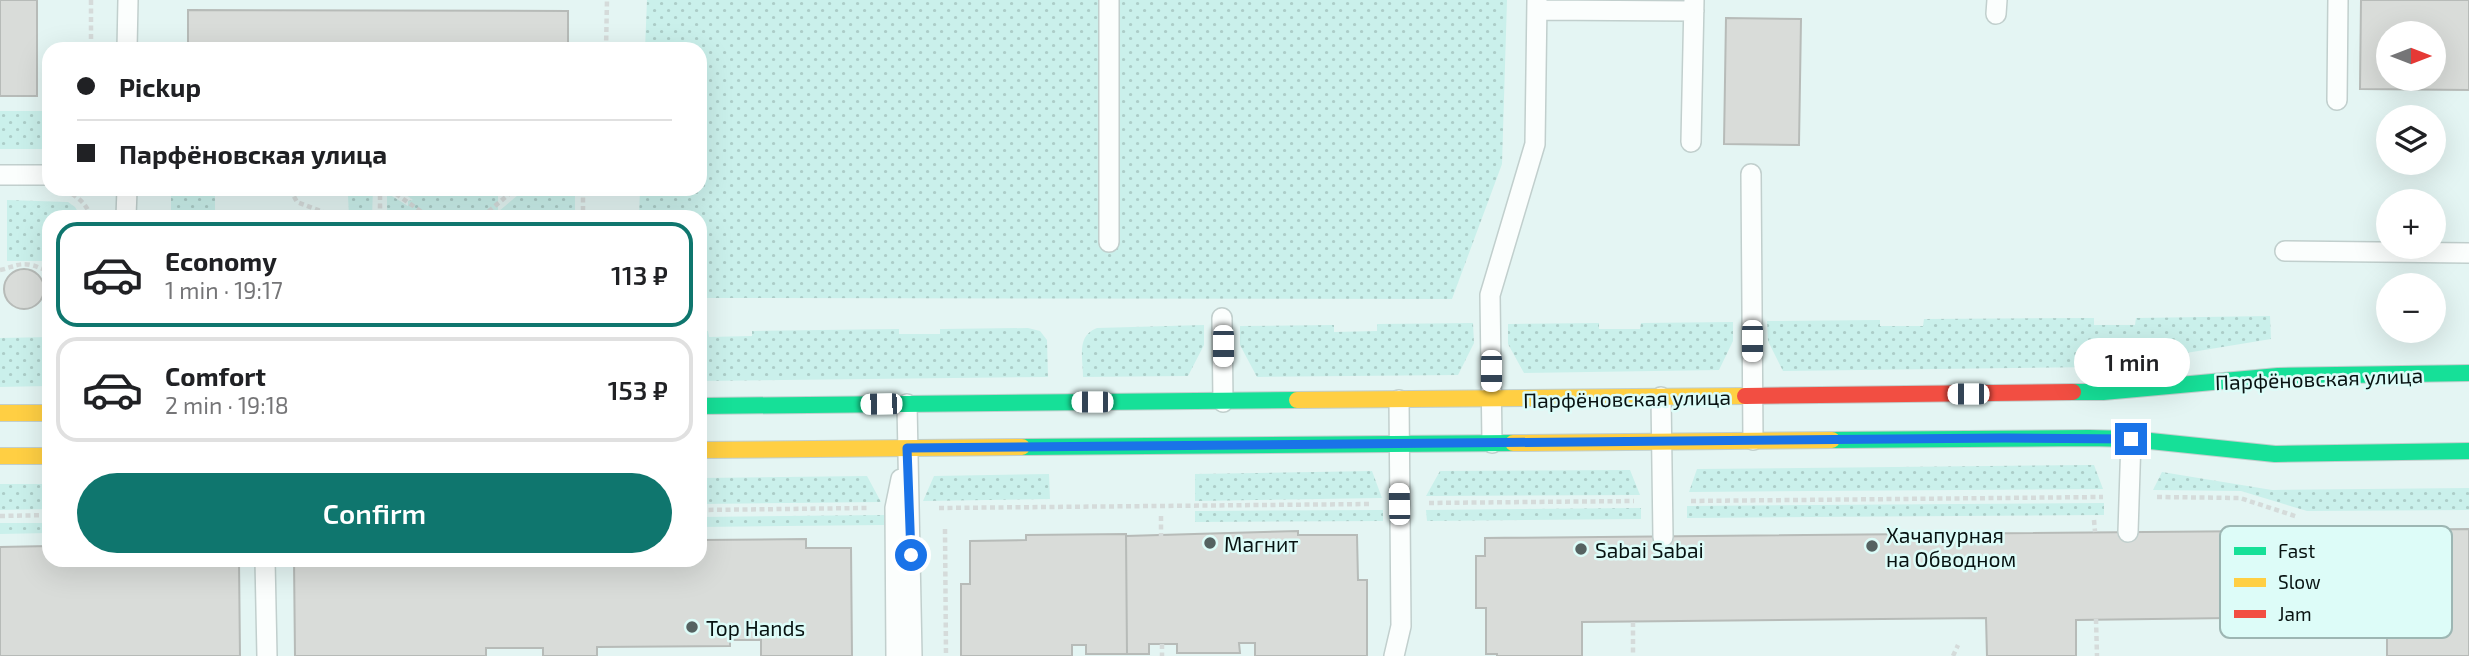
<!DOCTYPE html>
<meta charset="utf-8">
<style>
body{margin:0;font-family:"Exo 2",sans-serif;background:#f2f2f2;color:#202124;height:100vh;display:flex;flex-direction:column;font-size:26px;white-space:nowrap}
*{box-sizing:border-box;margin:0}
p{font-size:23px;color:#757577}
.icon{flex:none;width:38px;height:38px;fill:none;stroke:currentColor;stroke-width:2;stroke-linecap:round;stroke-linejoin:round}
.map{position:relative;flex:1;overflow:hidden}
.details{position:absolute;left:42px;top:210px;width:665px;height:357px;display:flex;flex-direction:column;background:#fff;border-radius:21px;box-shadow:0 7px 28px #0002}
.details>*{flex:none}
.hud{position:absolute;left:42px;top:42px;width:665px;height:154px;border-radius:21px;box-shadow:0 7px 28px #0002;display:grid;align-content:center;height:154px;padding:0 35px;background:#fff}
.needle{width:46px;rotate:90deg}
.tools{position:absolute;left:2376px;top:21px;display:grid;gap:14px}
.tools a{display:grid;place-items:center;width:70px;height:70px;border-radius:50%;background:#fff;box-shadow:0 7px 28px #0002;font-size:35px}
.end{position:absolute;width:32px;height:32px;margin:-16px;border:9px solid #1a73e8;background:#fff;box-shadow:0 0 0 4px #fff}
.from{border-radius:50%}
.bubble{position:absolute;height:49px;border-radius:24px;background:#fff;box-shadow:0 7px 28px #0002;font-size:23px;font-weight:600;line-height:49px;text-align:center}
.car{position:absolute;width:21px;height:42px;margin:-21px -10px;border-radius:9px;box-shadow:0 0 5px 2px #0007;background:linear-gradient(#fff 24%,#345 0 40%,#fff 0 76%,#345 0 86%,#fff 0)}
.hud b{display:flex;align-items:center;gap:24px;height:66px;font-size:26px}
.hud b+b{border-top:2px solid #e0e0e0}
.hud i{width:18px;height:18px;background:#202124}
ul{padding:12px 0 0;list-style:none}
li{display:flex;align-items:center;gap:21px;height:105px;margin:0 14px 10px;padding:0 21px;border:4px solid #e0e0e0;border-radius:21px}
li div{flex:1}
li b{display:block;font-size:26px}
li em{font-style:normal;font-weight:600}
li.on{border-color:#0f766e}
li>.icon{width:63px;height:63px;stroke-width:1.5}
.cta{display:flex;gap:14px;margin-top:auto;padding:14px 35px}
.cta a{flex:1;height:80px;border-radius:42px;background:#0f766e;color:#fff;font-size:28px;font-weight:600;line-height:80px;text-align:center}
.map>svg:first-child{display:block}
</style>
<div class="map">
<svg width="2469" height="656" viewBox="0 0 2469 656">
<defs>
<pattern id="grass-dots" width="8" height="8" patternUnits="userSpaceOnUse" patternTransform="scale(1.75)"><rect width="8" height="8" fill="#caf0eb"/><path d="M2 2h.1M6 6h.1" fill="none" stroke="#accdc8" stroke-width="1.8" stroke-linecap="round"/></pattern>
</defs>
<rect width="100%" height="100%" fill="#e4f5f3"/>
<path fill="url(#grass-dots)" d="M647 0H1507L1502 164 1452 299 700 298V217H639L640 189H700V49H645Z
M0 111H49V149H0Z
M171 189H267L215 195V217H171Z
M298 189H373L372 217 349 216 348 196 298 195Z
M398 189H505L498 195V212L525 189H575V217H387V193L408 206V201L413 200Z
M7 200 68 202 75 207 81 217H49V261H7Z
M2270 316 2271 339 2101 367 1783 371 1768 341 1767 321 1880 320V326H1923L1924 319 2094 318V325H2135L2136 318Z
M1733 322V341L1719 370 1524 373 1508 344V324L1599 323V329H1640L1641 323Z
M1473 323 1474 343 1458 375 1257 377 1240 345V326L1334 325V332L1377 331V324Z
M1204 325V345L1188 376 1083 377C1083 357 1076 336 1097 328Z
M1028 328 1040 331 1047 340 1048 377 700 381V331H708L709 337 752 336V331L899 329V334H940V329Z
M49 337V386L0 387V338Z
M2094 465 2103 489 1689 492 1697 469Z
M1630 470 1640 495 1426 496 1440 471Z
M1372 471 1382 498 1195 501V474Z
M2162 472 2272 490 2469 488V510L2307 511 2241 491 2153 490Z
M1049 474 1050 499 923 501 934 476Z
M867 476 881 502 700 504V478Z
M0 484H49V509L0 510Z
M2104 503V515L1687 518V506Z
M1641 508V519L1427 521 1426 510Z
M1383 510V521L1195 522V511Z
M884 515V525L700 527V517Z
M0 523H49V533L0 534Z"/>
<path fill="#d9dcd9" stroke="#b7bbb8" stroke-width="2" fill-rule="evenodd" d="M0 0H37V96H0Z
M2361 0H2469V90L2360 89ZM2389 33H2434V79H2389Z
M188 10 568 11V49H188Z
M1726 18 1801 19 1799 145 1724 144Z
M4 289a20 20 0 1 1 40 0a20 20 0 1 1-40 0Z
M2469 529V656H2387V616L2076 620V656H1987L1986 618 1582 622V656H1497V654H1486V608H1476V556H1485V538Z
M1298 531V535H1357L1358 580H1367V656H1255V643H1239L1240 653H1177V644H1149V654H1127L1126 536Z
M1126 534 1127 654H1086V645H1072V656H961V584H970V541L1026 540V535Z
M806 539V548H851L852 656H761V640H730V646L597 647V656H543V648H486V656H295L294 560H700V540Z
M49 546V560H239L240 656H0V547Z"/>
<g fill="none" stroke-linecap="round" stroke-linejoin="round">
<defs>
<path id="lane" d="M1109 0V242
M1537 10 1694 11
M1996 14 1997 0
M127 49 128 0
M2337 100 2338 0
M1691 142 1694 0
M1751 174 1753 440
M0 175H49
M126 217 127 189
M2285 251 2469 253
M1222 318 1223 402
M1661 397 1663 537
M907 404 912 656
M1492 443 1490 295 1535 144 1537 0
M2128 532 2131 439
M265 560 267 656
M896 656 895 508 901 479
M1394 656 1401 626 1399 400"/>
<path id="fast" d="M2073 392H2103L2278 376 2469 373
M700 406 1297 400
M1832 440 2089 438 2131 439 2275 454 2469 451
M1022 447 1513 443"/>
<path id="slow" d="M1297 400 1745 396
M0 413H49
M1513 443 1832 440
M700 450 1022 447
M0 456H49"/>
<path id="jam" d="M1745 396 2073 392"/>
</defs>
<use href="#lane" stroke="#c1cfcd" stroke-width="22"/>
<use href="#fast" stroke="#c1cfcd" stroke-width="18"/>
<use href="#slow" stroke="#c1cfcd" stroke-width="18"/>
<use href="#jam" stroke="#c1cfcd" stroke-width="18"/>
<path stroke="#d5dbda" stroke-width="4.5" stroke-dasharray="5 3.5" stroke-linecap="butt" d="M91 0V49
M606 49 607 0
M290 189 297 202 336 217
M389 189 429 217
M583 189V217
M72 194C81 200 88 206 90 217
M380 217V189
M482 217 515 189
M0 270C11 268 19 262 31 265 38 266 41 270 49 270
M2157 497 2240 498 2298 517
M1691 501 2103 497
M1429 503 1634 501
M939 508 1371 504
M700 510 867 508
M0 516 49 515
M1161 516V536
M2094 520 2095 532
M945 529 946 656
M2096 619 2097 656
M1633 622V656
M1162 644V656
M1953 656 1958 645"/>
<use href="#lane" stroke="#fbfefd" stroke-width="19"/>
<use href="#fast" stroke="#16e098" stroke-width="16"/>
<use href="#slow" stroke="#ffcf43" stroke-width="16"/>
<use href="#jam" stroke="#f24e42" stroke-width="16"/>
</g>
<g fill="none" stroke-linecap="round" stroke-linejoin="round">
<path stroke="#1a73e8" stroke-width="9" d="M911 555 907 448 2005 438 2131 439"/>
</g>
<g fill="#556261" stroke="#ddfcf8" stroke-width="2.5">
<circle cx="1210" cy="543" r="7"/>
<circle cx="1872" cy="546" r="7"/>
<circle cx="1581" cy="549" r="7"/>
<circle cx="692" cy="627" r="7"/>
</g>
<g text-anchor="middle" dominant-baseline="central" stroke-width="5" stroke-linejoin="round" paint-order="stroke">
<g font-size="21" fill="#081312" stroke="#ddfcf8">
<text transform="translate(2319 378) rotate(-2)">Парфёновская улица</text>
<text transform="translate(1627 398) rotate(-1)">Парфёновская улица</text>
</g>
<g font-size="21" fill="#081312" stroke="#ddfcf8" text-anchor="start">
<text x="1886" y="534">Хачапурная<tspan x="1886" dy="24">на Обводном</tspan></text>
<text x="1224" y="543">Магнит</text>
<text x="1595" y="549">Sabai Sabai</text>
<text x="706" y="627">Top Hands</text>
</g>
</g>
<rect x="2220" y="526" width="232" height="112" rx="10" fill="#ddfcf8" stroke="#9db6b3" stroke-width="2"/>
<rect x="2234" y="547" width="32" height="8" fill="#16e098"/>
<rect x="2234" y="578" width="32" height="9" fill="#ffcf43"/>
<rect x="2234" y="610" width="32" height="8" fill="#f24e42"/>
<g font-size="19" fill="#081312">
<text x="2278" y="558">Fast</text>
<text x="2278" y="589">Slow</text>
<text x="2278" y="621">Jam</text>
</g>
</svg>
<div class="tools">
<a><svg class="needle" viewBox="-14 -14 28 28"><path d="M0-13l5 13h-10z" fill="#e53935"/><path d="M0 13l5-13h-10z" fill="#757577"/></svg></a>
<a><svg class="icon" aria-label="layers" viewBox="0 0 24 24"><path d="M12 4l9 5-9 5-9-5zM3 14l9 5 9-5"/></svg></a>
<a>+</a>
<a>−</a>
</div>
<i class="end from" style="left:911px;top:555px"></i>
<i class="end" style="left:2131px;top:439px"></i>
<div class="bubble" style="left:2074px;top:338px;width:116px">1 min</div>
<i class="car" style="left:1752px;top:341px;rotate:180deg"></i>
<i class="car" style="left:1223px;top:346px;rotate:180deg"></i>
<i class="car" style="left:1491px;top:371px;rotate:180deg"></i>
<i class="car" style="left:1968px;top:394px;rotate:270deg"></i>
<i class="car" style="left:1092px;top:402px;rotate:270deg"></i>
<i class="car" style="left:881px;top:404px;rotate:269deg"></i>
<i class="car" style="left:1399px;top:504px;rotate:359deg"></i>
<div class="hud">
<b><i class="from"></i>Pickup</b>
<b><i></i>Парфёновская улица</b>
</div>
<section class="details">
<ul>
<li class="on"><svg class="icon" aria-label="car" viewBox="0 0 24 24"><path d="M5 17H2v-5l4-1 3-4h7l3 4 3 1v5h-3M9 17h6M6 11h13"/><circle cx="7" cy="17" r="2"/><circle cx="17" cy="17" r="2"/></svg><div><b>Economy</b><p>1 min · 19:17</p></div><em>113 ₽</em></li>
<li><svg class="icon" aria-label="car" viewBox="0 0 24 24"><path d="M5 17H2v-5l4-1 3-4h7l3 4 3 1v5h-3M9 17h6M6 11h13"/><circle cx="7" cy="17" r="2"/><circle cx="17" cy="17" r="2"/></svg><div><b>Comfort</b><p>2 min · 19:18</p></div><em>153 ₽</em></li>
</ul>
<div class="cta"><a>Confirm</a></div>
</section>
</div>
